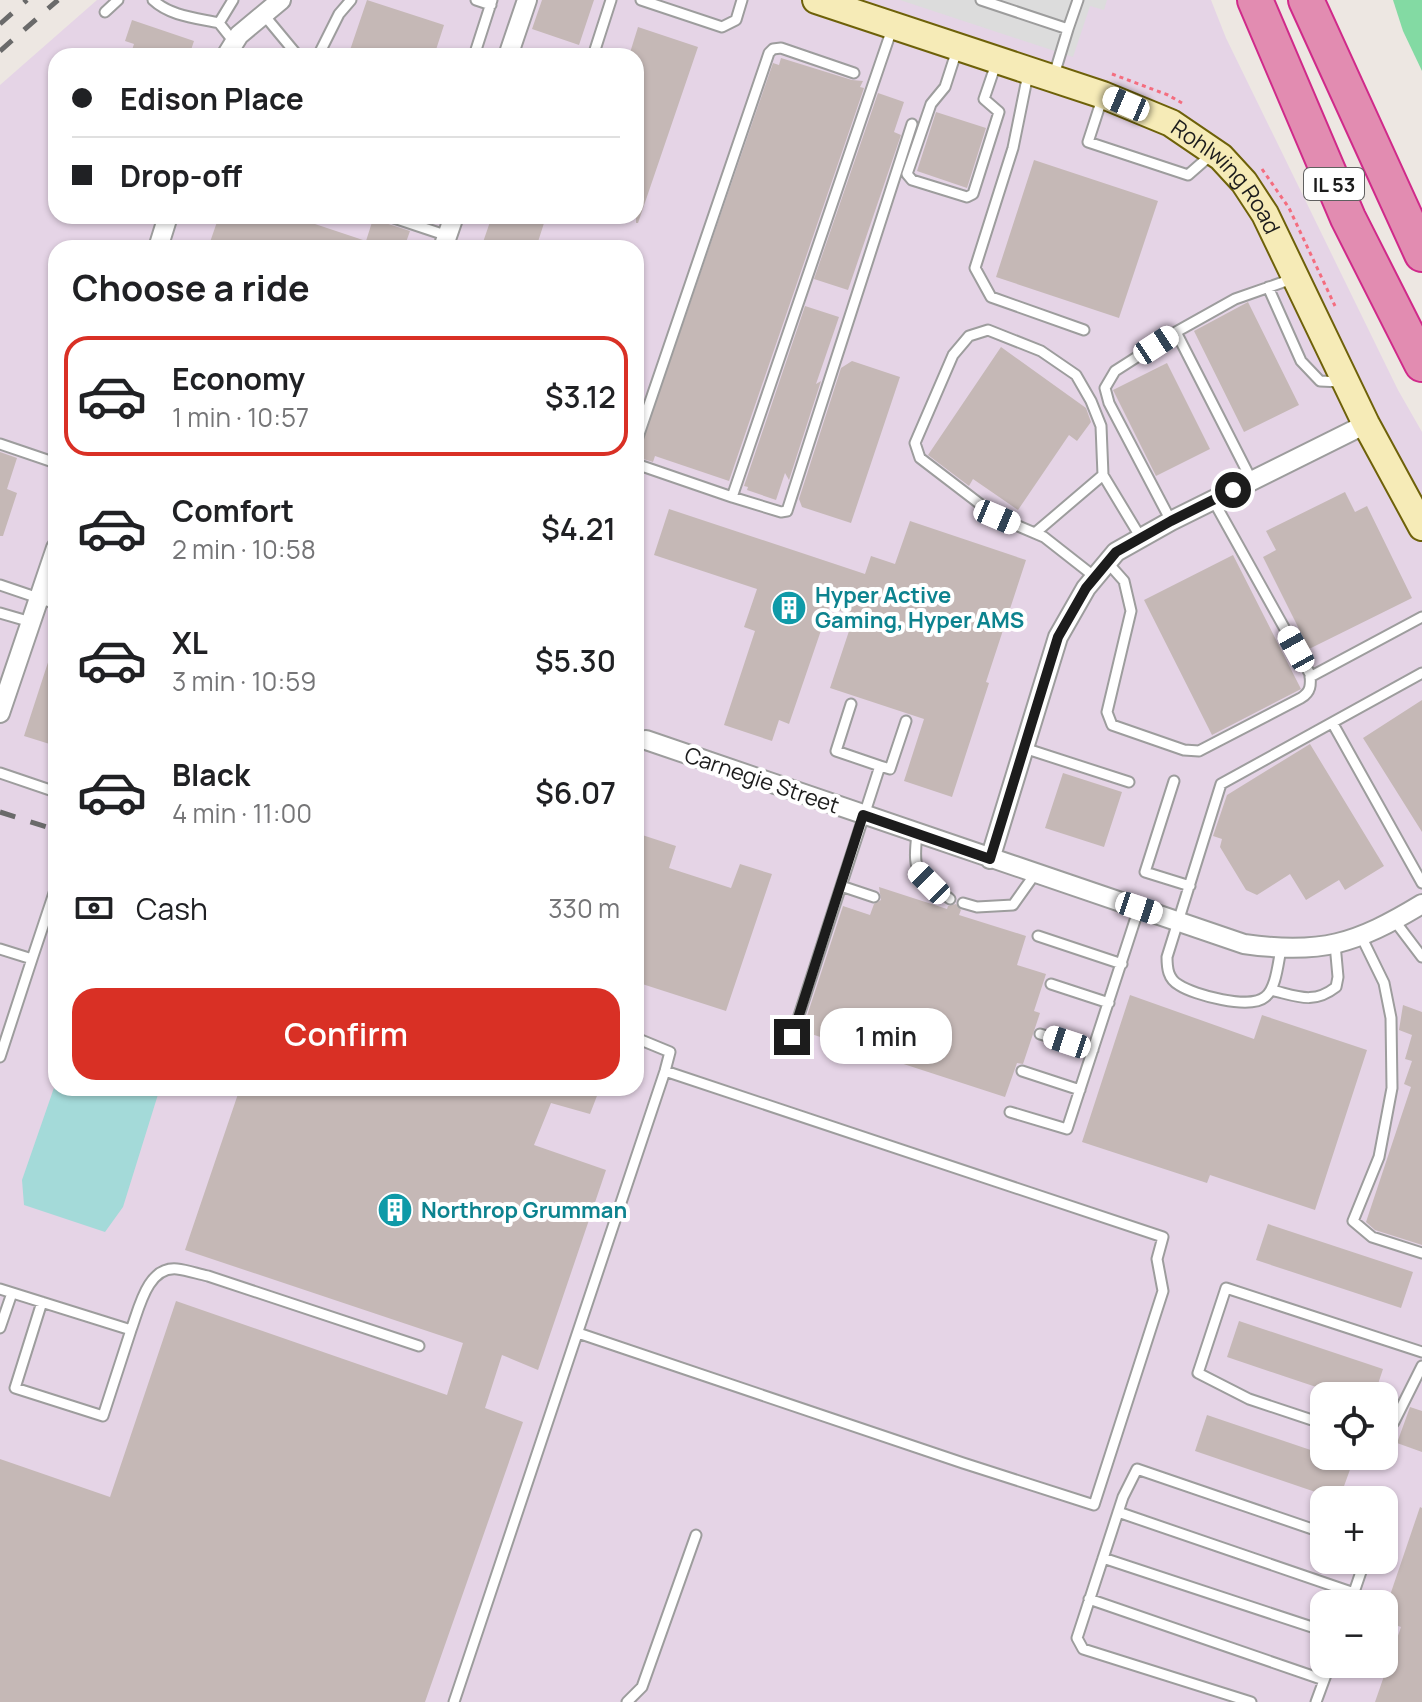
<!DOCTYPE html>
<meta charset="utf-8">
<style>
body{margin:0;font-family:Manrope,sans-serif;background:#f6f6f6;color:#202124;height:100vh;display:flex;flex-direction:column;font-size:30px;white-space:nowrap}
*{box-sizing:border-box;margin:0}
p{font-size:26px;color:#757577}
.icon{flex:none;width:44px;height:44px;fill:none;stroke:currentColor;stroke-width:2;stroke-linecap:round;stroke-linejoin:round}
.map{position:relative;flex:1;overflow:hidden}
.sheet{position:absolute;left:48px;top:240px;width:596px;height:856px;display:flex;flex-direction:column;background:#fff;border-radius:24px;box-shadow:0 2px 6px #0004}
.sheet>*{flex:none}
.top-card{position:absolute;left:48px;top:48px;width:596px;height:176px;border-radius:24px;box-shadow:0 2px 6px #0004;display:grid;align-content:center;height:176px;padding:0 24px;background:#fff}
.controls{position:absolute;left:1310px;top:1382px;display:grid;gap:16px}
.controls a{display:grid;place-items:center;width:88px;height:88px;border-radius:16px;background:#fff;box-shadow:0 2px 6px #0004;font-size:40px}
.end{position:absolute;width:36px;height:36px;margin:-18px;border:10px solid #1c1c1c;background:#fff;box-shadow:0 0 0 4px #fff}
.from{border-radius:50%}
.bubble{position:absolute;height:56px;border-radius:24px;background:#fff;box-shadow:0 2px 6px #0004;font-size:26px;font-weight:600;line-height:56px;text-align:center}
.car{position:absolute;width:24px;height:48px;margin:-24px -12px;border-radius:10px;box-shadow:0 0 6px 2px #0007;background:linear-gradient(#fff 24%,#345 0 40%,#fff 0 76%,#345 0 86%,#fff 0)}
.top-card b{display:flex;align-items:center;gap:28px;height:76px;font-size:30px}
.top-card b+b{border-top:2px solid #e0e0e0}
.top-card i{width:20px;height:20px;background:#202124}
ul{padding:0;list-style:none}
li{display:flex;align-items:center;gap:24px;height:120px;margin:0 16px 12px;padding:0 8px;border:4px solid transparent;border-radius:24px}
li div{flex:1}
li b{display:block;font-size:30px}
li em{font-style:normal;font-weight:600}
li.current{border-color:#d93025}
li>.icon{width:72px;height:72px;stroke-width:1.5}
h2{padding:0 24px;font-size:36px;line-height:96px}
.pay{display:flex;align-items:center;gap:20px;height:88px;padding:0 24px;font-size:30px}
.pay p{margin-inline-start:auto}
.cta{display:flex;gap:16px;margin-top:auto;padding:16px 24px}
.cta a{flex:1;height:92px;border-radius:24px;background:#d93025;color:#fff;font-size:32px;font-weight:600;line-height:92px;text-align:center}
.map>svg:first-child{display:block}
</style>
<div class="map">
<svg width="1422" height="1702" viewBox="0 0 1422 1702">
<rect width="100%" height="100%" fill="#ede7e2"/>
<path fill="#e5d4e6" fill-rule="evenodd" d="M97 0H1211L1226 38 1398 390 1422 432V1702H0V85ZM56 56H636V216H56ZM56 248H636V1088H56ZM1324 1396H1384V1456H1324ZM1324 1500H1384V1560H1324ZM1324 1604H1384V1664H1324Z"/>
<path fill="#83daa3" d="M1393 0H1422V71L1403 31Z"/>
<path fill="#dcdcdc" d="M900 0H1107L1104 10 1090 6 1073 57Z"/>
<path fill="#a4dad9" d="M56 1082V1088H160L123 1207 105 1232 24 1205 22 1180Z"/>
<path fill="#c5b8b6" d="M367 0 444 25 434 56H348Z
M542 0H594L579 45 532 29Z
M132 20 194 41 189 56H130L134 44 125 41Z
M638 27 698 47 638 223H636V56H629Z
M781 58 852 80 863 81 860 87 864 88 729 481 655 456 653 462 637 457 773 63 779 65Z
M878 93 904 102 894 132 901 135 848 290 814 279Z
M936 112 986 128 967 188 917 171Z
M1034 160 1158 201 1119 318 996 277Z
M219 216H291L366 241 373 219 410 231 404 248H208Z
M492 216H532L545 220 536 248H481Z
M1248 302 1299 405 1244 432 1194 331Z
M805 306 839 317 816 384 821 381 789 480 785 473 776 500 747 490 748 487 744 486Z
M1001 347 1086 408 1091 422 1077 441 1069 435 1018 510 973 479 969 486 928 455Z
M852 361 900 377 851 523 802 507 799 499 841 368Z
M1167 363 1210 449 1156 476 1113 390Z
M0 452 17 458 7 489 17 493 3 536H0Z
M1345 492 1355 512 1367 506 1412 598 1309 649 1263 557 1276 550 1266 531Z
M669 509 865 574 871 556 895 564 910 521 1026 560 986 682 989 683 952 797 904 781 924 719 830 688 854 616 829 607 789 724 779 720 772 741 724 725 755 631 744 627 757 589 654 555Z
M1233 555 1301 689 1212 735 1144 600Z
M53 647H56V746L24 736Z
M1422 700V832L1363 738Z
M1310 744 1384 866 1345 890 1339 880 1306 900 1290 874 1257 895 1246 890 1220 847 1222 839 1213 836 1227 795Z
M1063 773 1122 792 1104 847 1045 828Z
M636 833 676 846 669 868 731 888 740 864 772 874 726 1011 636 982Z
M879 887 947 909 948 906 956 904 961 910 959 915 1026 936 1017 965 1046 974 1034 1011 1040 1013 1023 1064 1017 1063 1005 1097 802 1031 843 906 870 915 874 904 881 900Z
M1130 995 1254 1039 1262 1015 1367 1050 1315 1210 1210 1175 1207 1183 1082 1142Z
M1403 1005 1422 1012V1245L1375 1230 1366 1222 1411 1087 1404 1084 1412 1061 1405 1059 1412 1035 1399 1030Z
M240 1088H600L590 1114 551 1103 534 1145 606 1170 538 1370 502 1355 485 1408 523 1422 425 1702H0V1459L110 1497 176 1301 447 1395 463 1343 185 1250Z
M1268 1224 1413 1272 1401 1308 1256 1260Z
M1239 1321 1383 1369 1374 1396H1343L1227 1357Z
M1410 1407 1422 1411V1452L1397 1443Z
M1207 1415 1352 1464 1339 1500 1195 1451Z
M1420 1507 1422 1508V1702H1375L1401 1627 1384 1621V1613Z"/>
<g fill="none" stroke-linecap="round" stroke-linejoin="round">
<defs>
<path id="service" d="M153 0C170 16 196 18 219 23
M233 0 219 23 234 42
M476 0 491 5
M641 0 722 27 736 20 742 0
M981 0 1068 29 1054 75
M105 12 118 0
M264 15 298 56
M1068 29 1078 0
M957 50 945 87 931 104 907 174 912 180 967 197 973 194 999 112 984 99 997 61
M318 56 339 14 351 0
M474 56 492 0
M593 56 611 0
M1028 74 1013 148 975 268 991 297 1084 330
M1103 96 1088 142 1188 175 1212 154
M388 216 448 236
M1268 287 1301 361 1320 381 1341 382
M1176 332 1252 481
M636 443 769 53 773 49 781 48 854 73
M0 444 56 463
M636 464 732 497 892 29
M732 497 781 512 787 511 912 124
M1171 521 1109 403 1105 388 1115 371 1176 332 1235 299 1292 279
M1035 533 1103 475
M1108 563 1124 581 1131 611 1107 712 1112 725 1184 750 1199 751 1301 698C1311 692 1311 685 1310 674L1213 500
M1095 577 1044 537 997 517 920 458 915 443 953 355 969 336 988 330 1041 351 1076 375 1091 401 1101 426 1103 475 1141 538
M0 585 56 604
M0 613 31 622
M1310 677 1422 617
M851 704 836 751 880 766
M1333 724 1422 883
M1024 748 1129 782
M0 773 56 792
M1174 781 1145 872 1190 886
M917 834C912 876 918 874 950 899
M841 886 874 897
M963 903 977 907 1013 905 1035 874
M1394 920 1422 957
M1038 936 1122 964
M1361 936 1384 983 1391 1018 1392 1088 1379 1157 1353 1221 1372 1237 1422 1253
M0 949 32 959 56 887
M1281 949C1278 963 1276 989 1265 997 1250 1010 1194 995 1179 985 1168 979 1167 968 1167 957L1221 784 1422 673
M1051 984 1109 1003
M1271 990C1297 996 1313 1005 1336 987L1338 977 1335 944
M1040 1034 1093 1050
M792 1037 880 766 890 769 906 721
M0 1057 32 959
M1022 1071 1080 1090
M1010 1112 1067 1129 1139 908
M0 1289 131 1330C139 1309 147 1266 177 1269 187 1270 198 1274 208 1276L419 1346
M42 1302 15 1388 103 1416 131 1330
M0 1328 12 1293
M578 1333 963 1463 1094 1505 1163 1291 1157 1259 1163 1237 665 1071
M1324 1424 1249 1399 1198 1373 1226 1288 1422 1352
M1384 1436 1394 1422 1422 1366
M1118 1512 1354 1593
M1103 1558 1324 1631
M1089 1599 1324 1680
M1350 1604 1365 1560
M454 1702 665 1071 670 1052 636 1038
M627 1702 642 1687 696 1535
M1251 1702 1083 1649 1077 1638 1123 1497 1137 1469 1324 1533
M1316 1702 1330 1664"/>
<path id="minor" d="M226 56 239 35 281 0
M508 56 527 0
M158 248 168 216
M443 248 454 216
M0 713 56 548
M646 740 1244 944C1321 955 1356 944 1422 904
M990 859 1058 637 1086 588 1116 552 1171 521 1366 424"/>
<g id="secondary">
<path id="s1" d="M816 0 1103 95 1171 123 1221 157 1244 182 1265 214 1366 424 1422 527"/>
</g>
<path id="motorway" d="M1255 0 1348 218 1422 364
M1306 0 1422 254"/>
</defs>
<use href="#service" stroke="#9d9d9d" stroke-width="13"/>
<use href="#minor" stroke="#9d9d9d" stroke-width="22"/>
<use href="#secondary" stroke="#6e6109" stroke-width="30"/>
<use href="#motorway" stroke="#d02a8a" stroke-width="38"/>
<path stroke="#f46d7f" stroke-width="3" stroke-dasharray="4 4" stroke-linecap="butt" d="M1112 74 1168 95 1182 103
M1262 169 1289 208 1335 306"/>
<use href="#service" stroke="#fff" stroke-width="9"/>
<use href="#minor" stroke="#fff" stroke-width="18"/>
<use href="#secondary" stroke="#f6ebb7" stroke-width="26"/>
<use href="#motorway" stroke="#e28cb1" stroke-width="34"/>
<path stroke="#6a6a6a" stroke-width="5" stroke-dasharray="16 16" stroke-linecap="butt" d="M0 24 27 0
M0 51 58 0
M0 812 56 830"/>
</g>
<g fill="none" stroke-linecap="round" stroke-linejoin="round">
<path stroke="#1c1c1c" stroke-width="10" d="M792 1037 863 815 990 859 1058 637 1086 588 1116 552 1171 521 1233 490"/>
</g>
<defs>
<symbol id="building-disc" viewBox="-11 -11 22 22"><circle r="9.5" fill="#0f9aa8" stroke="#fff"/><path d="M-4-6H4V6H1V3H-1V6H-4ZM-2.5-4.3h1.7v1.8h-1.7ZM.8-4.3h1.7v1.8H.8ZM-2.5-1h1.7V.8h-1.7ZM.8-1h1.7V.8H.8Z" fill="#fff"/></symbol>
</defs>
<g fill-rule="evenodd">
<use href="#building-disc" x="769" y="588" width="40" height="40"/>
<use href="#building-disc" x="375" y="1190" width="40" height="40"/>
</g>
<g text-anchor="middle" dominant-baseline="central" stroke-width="8" stroke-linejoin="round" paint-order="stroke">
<rect fill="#fff" stroke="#606060" stroke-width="2" x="1304" y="168" width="60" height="32" rx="6"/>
<g font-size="20" font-weight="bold" fill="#1c1c1c">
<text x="1334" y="184">IL 53</text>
</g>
<g font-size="22" fill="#1c1c1c" stroke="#fff">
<text stroke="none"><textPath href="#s1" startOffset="454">Rohlwing Road</textPath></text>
<text transform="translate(762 780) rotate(19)">Carnegie Street</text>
</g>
<g font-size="22" font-weight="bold" fill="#0d838f" stroke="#fff" text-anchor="start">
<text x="815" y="595">Hyper Active<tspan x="815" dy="25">Gaming, Hyper AMS</tspan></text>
<text x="421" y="1210">Northrop Grumman</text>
</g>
</g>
</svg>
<div class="controls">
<a><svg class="icon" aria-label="locate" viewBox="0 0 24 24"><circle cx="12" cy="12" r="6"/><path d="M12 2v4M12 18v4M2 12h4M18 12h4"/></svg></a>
<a>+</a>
<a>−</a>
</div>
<i class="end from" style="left:1233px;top:490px"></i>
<i class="end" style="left:792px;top:1037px"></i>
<div class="bubble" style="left:820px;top:1008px;width:132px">1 min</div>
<i class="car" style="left:1126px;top:104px;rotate:293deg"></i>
<i class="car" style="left:1156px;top:345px;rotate:57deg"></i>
<i class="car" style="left:997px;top:517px;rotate:113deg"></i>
<i class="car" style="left:1296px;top:649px;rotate:331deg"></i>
<i class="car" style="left:929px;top:883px;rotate:315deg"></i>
<i class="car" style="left:1139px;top:908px;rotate:108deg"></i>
<i class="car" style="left:1067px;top:1042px;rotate:288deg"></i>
<div class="top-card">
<b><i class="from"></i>Edison Place</b>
<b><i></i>Drop-off</b>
</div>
<section class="sheet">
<h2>Choose a ride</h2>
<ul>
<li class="current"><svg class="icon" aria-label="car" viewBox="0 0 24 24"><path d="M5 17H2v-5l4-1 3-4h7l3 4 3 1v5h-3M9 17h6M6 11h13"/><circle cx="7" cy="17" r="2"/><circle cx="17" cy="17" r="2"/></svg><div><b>Economy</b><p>1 min · 10:57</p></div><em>$3.12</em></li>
<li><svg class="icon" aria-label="car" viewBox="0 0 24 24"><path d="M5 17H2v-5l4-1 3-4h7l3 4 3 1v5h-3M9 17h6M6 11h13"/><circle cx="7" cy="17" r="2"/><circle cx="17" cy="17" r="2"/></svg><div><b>Comfort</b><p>2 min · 10:58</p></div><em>$4.21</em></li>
<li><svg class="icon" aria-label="car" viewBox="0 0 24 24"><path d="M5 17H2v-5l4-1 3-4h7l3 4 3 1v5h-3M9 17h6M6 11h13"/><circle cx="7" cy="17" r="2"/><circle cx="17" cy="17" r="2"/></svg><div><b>XL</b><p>3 min · 10:59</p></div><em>$5.30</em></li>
<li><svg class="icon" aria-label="car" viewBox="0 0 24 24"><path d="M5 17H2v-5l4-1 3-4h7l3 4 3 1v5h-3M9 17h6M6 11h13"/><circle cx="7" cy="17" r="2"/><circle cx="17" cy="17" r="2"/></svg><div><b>Black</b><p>4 min · 11:00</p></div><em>$6.07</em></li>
</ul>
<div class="pay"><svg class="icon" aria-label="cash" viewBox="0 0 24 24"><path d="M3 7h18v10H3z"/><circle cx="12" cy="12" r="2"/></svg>Cash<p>330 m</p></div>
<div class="cta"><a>Confirm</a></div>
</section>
</div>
